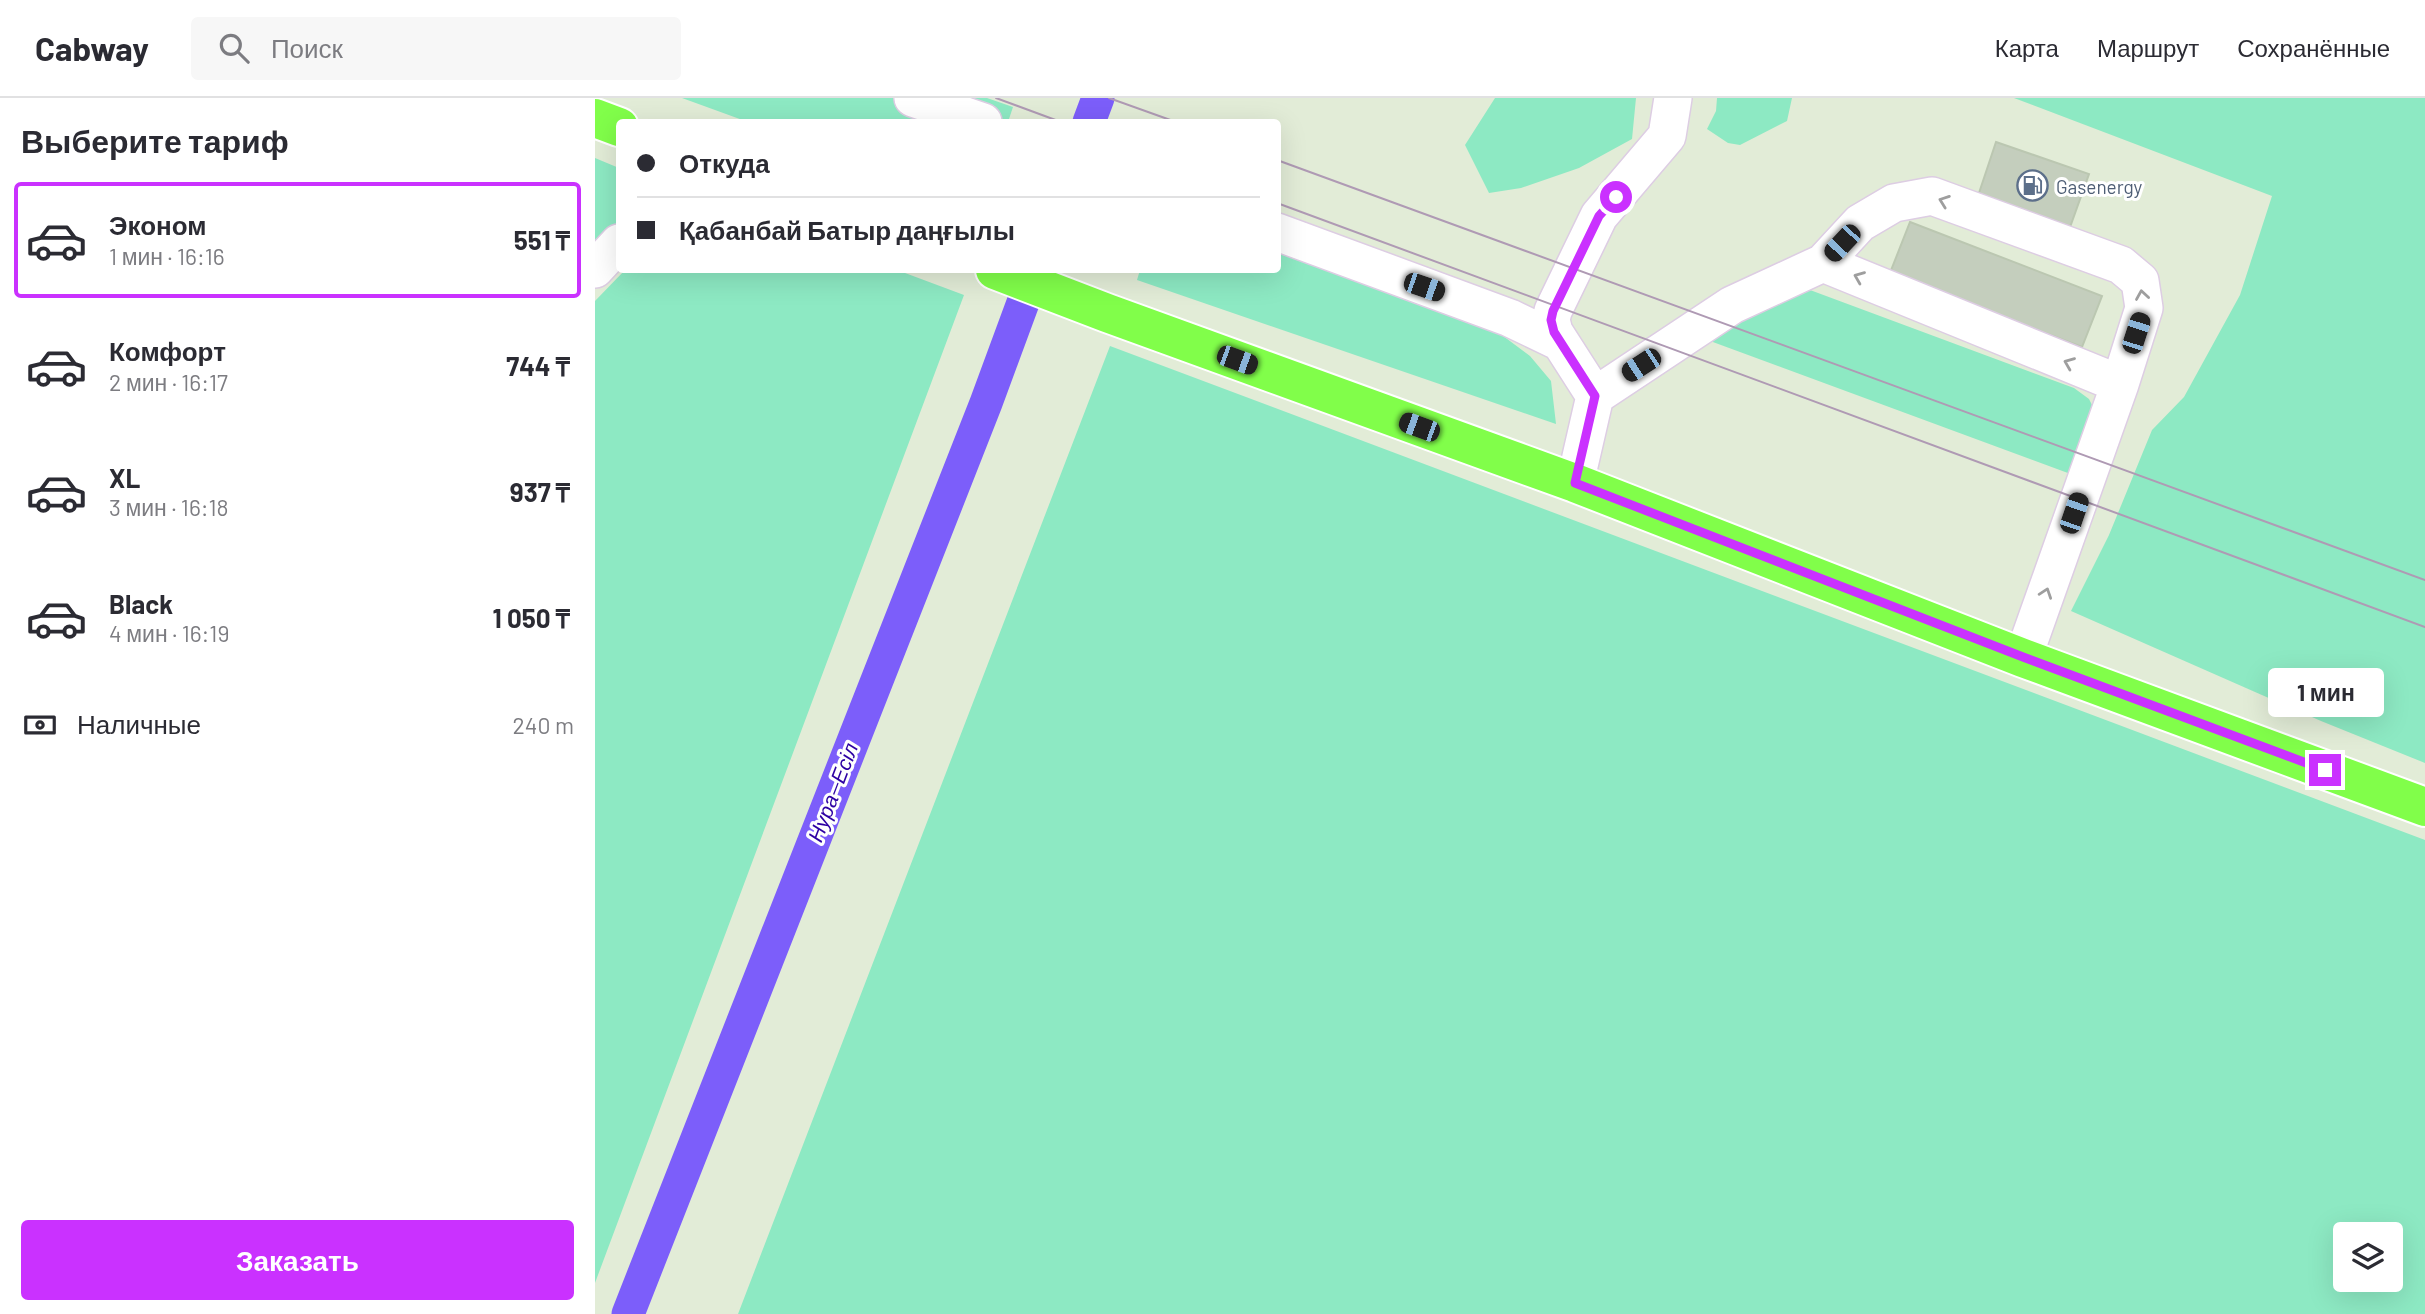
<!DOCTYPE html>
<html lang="ru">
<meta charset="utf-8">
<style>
body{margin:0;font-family:Barlow,sans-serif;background:#f7f7f7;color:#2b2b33;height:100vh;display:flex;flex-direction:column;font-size:26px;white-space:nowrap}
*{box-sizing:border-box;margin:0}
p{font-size:23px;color:#7c7c81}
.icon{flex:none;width:38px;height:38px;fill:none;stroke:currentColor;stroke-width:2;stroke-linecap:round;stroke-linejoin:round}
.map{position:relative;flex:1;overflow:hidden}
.sheet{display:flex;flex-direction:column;background:#fff;width:595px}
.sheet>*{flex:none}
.guide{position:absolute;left:21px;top:21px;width:665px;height:154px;border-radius:7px;box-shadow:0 7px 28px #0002;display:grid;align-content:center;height:154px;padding:0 21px;background:#fff}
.tools{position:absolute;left:1738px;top:1124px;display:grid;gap:14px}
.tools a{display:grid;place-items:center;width:70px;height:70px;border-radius:7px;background:#fff;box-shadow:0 7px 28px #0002;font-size:35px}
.end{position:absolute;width:32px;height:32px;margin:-16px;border:9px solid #ca31ff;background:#fff;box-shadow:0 0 0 4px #fff}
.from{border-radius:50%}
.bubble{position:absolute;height:49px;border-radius:7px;background:#fff;box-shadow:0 7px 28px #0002;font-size:23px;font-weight:700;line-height:49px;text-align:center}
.car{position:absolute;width:21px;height:42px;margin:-21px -10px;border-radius:9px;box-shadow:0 0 5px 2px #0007;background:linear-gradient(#222 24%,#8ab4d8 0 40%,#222 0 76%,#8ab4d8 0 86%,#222 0)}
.guide b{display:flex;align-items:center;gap:24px;height:66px;font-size:26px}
.guide b+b{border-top:2px solid #e1e1e2}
.guide i{width:18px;height:18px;background:#2b2b33}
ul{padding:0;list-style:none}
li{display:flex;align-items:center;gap:21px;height:116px;margin:0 14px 10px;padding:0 7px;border:4px solid transparent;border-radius:7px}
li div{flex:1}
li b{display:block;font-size:26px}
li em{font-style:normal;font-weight:700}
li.current{border-color:#ca31ff}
li>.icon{width:63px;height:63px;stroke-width:1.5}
h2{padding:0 21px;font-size:32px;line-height:84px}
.pay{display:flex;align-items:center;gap:18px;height:77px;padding:0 21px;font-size:26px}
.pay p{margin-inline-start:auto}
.primary-button{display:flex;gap:14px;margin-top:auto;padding:14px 21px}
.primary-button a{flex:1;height:80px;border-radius:7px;background:#ca31ff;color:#fff;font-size:28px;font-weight:700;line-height:80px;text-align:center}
header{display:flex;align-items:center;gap:42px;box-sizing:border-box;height:98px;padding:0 35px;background:#fff;border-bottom:2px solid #e1e1e2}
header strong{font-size:33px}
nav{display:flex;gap:38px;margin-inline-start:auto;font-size:24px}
.search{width:490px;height:63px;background:#f7f7f7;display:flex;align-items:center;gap:18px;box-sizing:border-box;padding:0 24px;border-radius:7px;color:#7c7c81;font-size:26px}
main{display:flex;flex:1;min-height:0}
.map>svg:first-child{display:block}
</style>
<header>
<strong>Cabway</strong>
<div class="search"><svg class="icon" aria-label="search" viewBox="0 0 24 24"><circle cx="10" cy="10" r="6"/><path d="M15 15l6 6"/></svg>Поиск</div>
<nav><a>Карта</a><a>Маршрут</a><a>Сохранённые</a></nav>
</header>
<main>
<section class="sheet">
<h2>Выберите тариф</h2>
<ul>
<li class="current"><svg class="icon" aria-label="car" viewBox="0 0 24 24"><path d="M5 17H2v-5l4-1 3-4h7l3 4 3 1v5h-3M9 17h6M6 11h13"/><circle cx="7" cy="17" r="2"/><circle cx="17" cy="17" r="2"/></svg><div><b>Эконом</b><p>1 мин · 16:16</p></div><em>551 ₸</em></li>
<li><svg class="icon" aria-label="car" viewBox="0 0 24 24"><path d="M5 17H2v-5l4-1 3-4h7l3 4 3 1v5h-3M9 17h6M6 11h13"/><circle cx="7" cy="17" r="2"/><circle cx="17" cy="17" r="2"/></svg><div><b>Комфорт</b><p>2 мин · 16:17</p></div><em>744 ₸</em></li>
<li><svg class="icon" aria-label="car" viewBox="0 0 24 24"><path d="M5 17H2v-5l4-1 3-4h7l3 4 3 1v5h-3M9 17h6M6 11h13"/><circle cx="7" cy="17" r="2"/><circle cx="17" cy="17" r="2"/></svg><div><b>XL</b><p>3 мин · 16:18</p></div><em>937 ₸</em></li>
<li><svg class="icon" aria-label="car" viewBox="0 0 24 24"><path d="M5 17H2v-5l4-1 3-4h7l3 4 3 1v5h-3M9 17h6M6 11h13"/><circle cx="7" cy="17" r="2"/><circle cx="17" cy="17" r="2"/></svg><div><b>Black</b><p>4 мин · 16:19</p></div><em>1 050 ₸</em></li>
</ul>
<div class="pay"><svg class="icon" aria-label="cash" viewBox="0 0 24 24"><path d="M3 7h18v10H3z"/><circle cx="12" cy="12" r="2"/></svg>Наличные<p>240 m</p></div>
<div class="primary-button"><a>Заказать</a></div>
</section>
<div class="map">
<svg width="1830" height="1216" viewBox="0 0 1830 1216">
<rect width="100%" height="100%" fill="#e2ecd7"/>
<path fill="#8de9c3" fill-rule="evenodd" d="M87 0H392L418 9 413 24H153Z
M900 0H1041L1037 41 984 70 926 90 894 95 870 47Z
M1122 0H1197L1192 23 1145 47 1133 45 1112 31 1121 13Z
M1419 0H1830V665L1726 623 1476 513 1514 437 1557 332 1589 299 1645 197 1677 98Z
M0 60 24 70V123L0 150Z
M683 146 892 226 935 258 956 283 961 326 542 182 545 172H682Z
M30 172H302L369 197 0 1185V203Z
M1215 192 1479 290 1494 301 1501 315 1481 378 1107 240 1200 195Z
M515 248 1830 742V1216H143ZM1750 1136H1796V1181H1750Z"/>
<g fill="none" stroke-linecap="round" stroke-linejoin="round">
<path stroke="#7c5efa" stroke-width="33" d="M494 24 503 0
M33 1216 391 305 440 172"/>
</g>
<path fill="#c4cebd" stroke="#bbc7b1" stroke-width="2" d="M1401 44 1494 76 1474 132 1382 101Z
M1315 124 1507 198 1487 249 1295 175Z"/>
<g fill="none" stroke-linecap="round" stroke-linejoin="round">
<defs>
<path id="minor" d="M318 0 388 24
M682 134 915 220 965 244
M1228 165 1265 125 1299 105 1337 98 1526 167 1545 183 1549 210 1525 286
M0 171 24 145
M1000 298 959 234 956 222 958 213 1004 118 1072 38 1078 0
M980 385 1000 298 1137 207 1228 165 1525 286 1428 560"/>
<path id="major" d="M0 20 24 29
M400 172 512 215 980 385 1428 560 1830 709"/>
</defs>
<use href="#minor" stroke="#ddcde3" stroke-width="40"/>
<use href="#major" stroke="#fff" stroke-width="42"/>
<use href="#minor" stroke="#fff" stroke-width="37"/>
<use href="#major" stroke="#81fe4a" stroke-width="38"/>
<path stroke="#af9ab4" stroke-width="2" d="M401 0 466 24
M514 0 581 24
M682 62 1830 482
M682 105 1830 529"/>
</g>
<defs><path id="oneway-chevron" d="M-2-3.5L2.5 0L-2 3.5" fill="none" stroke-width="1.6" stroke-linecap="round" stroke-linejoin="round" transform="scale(1.75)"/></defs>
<g stroke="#9e9e9e">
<use href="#oneway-chevron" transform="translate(1349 103) rotate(-160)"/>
<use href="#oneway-chevron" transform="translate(1264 179) rotate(-158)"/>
<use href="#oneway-chevron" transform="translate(1547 197) rotate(-99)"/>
<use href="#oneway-chevron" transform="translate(1474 265) rotate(-158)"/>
<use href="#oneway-chevron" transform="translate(1451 495) rotate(-71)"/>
</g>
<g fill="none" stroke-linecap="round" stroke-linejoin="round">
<path stroke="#ca31ff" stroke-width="9" d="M1021 99 1004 118 958 213 956 222 959 234 1000 298 980 385 1428 559 1730 672"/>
</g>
<defs>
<symbol id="fuel-ring" viewBox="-11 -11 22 22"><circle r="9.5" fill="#fff" stroke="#5c6f8a" stroke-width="1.5"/><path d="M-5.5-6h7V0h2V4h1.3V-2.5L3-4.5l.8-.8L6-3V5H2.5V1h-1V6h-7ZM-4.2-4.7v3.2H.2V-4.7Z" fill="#5c6f8a"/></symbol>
</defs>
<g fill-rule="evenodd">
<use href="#fuel-ring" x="1420" y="70" width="35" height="35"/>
</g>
<g text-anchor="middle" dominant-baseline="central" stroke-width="6" stroke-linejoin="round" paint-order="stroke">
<g font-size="19" fill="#4e5e75" stroke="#fff" text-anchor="start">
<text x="1461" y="88">Gasenergy</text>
</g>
<g font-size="21" font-style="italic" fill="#2d00a3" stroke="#fff">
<text transform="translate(237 694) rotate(-69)">Нура—Есіл</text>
</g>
</g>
</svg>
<div class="tools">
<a><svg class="icon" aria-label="layers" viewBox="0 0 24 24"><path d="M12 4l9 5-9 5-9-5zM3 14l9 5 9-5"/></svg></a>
</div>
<i class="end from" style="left:1021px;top:99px"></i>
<i class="end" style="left:1730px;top:672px"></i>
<div class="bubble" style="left:1673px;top:570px;width:116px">1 мин</div>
<i class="car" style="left:1247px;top:145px;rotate:223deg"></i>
<i class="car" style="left:829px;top:189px;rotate:109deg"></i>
<i class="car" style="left:1541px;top:235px;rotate:18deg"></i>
<i class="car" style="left:642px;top:262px;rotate:110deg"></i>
<i class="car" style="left:1046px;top:267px;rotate:237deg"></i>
<i class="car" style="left:824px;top:329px;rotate:290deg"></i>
<i class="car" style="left:1479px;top:415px;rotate:19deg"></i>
<div class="guide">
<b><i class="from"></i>Откуда</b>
<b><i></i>Қабанбай Батыр даңғылы</b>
</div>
</div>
</main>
